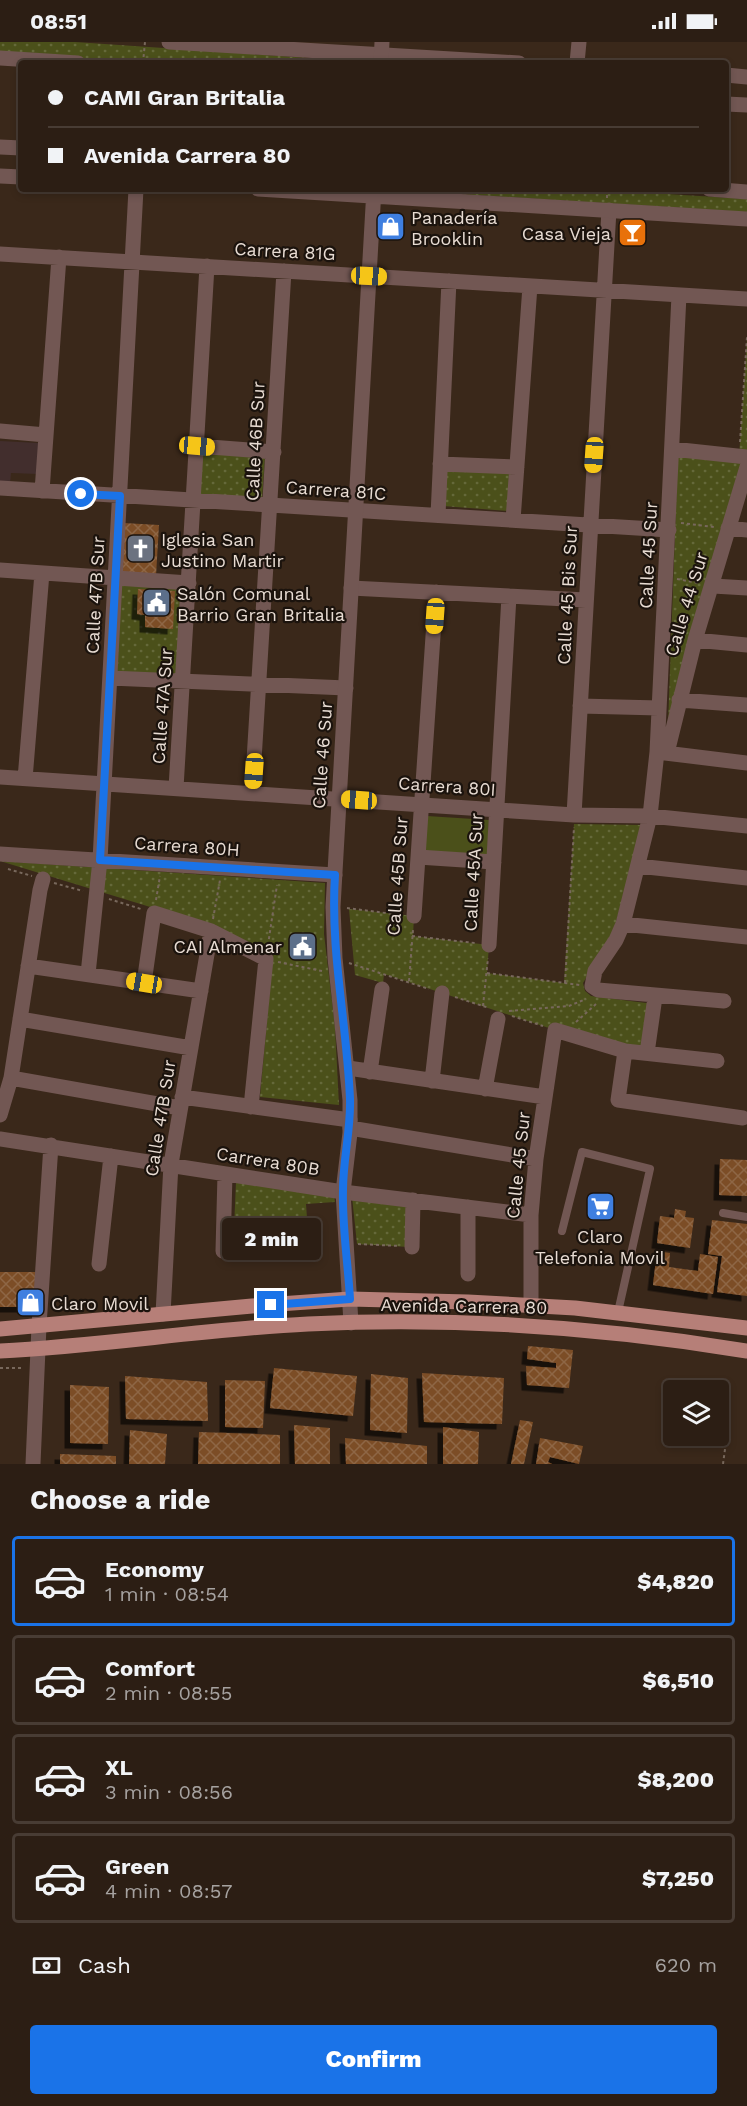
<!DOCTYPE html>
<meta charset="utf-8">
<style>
body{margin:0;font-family:"Work Sans",sans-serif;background:#34271d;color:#f1f3f6;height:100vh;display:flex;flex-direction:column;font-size:22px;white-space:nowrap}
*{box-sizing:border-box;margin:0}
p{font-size:20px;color:#a6a2a0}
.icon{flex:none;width:33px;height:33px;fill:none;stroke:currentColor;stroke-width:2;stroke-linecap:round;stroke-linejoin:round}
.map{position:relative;height:1422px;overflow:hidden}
.sheet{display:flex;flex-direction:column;background:#2c1e14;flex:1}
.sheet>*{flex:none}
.banner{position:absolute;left:18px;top:18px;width:711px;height:132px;border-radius:6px;box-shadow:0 3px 9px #0003,0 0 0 2px #483c34;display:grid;align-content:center;height:132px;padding:0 30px;background:#2c1e14}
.tools{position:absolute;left:663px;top:1338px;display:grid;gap:12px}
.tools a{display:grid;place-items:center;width:66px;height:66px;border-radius:6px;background:#2c1e14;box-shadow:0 3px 9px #0003,0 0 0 2px #483c34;font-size:30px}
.end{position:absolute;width:27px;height:27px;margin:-14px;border:8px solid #1a73e8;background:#fff;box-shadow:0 0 0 3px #fff}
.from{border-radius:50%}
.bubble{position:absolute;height:42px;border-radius:6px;background:#2c1e14;box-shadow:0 3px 9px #0003,0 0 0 2px #483c34;font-size:20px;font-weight:800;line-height:42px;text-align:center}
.car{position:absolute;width:18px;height:36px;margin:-18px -9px;border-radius:8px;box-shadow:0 0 4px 2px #0007;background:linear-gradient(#f5c518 24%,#345 0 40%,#f5c518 0 76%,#345 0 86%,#f5c518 0)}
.banner b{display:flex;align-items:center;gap:21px;height:57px;font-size:22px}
.banner b+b{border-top:2px solid #483c34}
.banner i{width:15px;height:15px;background:#f1f3f6}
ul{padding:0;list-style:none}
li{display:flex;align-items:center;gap:18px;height:90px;margin:0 12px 9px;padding:0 18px;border:3px solid #483c34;border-radius:6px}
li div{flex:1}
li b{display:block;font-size:22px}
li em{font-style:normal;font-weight:800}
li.on{border-color:#1a73e8}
li>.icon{width:54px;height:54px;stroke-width:1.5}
h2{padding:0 30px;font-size:27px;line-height:72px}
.pay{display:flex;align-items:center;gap:15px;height:66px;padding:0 30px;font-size:22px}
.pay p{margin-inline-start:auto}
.button{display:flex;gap:12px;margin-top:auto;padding:12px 30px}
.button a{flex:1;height:69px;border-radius:6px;background:#1a73e8;color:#fff;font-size:24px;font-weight:800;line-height:69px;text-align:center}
.status{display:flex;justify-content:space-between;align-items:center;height:42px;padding:0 30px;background:#2c1e14;direction:ltr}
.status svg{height:16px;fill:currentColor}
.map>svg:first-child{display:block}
</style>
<div class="status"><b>08:51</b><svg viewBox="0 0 49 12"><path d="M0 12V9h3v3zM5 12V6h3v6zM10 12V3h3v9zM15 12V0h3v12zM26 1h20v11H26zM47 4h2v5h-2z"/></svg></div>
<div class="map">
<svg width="747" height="1422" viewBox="0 0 747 1422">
<defs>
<pattern id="park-dots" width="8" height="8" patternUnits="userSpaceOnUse" patternTransform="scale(1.5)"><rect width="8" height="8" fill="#4b501a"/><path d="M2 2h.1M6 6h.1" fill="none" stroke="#65693a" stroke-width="1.8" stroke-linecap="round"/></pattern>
<pattern id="building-cross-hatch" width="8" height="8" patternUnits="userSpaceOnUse" patternTransform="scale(1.5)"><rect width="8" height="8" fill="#7b4d26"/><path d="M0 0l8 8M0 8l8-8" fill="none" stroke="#8e6645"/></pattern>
<filter id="shadow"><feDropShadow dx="-5.5" dy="5.5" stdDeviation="0" flood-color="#0009"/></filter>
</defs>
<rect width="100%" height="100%" fill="#3a281a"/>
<path fill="#422e2d" d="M0 399 39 401 38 432 11 431 10 442H0Z"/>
<path fill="#4b501a" d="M427 774 489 778 487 817 424 812Z"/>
<path fill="url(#park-dots)" d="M0 0H75L368 20 152 21 0 11Z
M442 147H589L747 157V170L442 151Z
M747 295V425L667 711 678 408 739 415Z
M202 411 265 415 262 457 199 453Z
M445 426 511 431 508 469 443 464Z
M119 543 183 546 179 636 115 632Z
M574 782 642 783 613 891 583 941 585 949 591 954 654 962 648 1004 624 1005 555 988 384 932 383 941 355 933 349 867 414 874 413 894 489 903 487 931 564 941Z
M0 819 325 841 324 892 335 985 339 1063 260 1055 273 913 209 883Z
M236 1140 334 1154 335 1160 306 1162 309 1204 233 1209Z
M352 1155 409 1162V1205L357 1202Z"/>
<path fill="url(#building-cross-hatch)" filter="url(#shadow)" d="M124 481 159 483 156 534 121 532Z
M138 547 175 549 173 587 145 585V573L137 572Z
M720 1117 747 1118V1154L719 1153Z
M675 1167 686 1169 685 1175 694 1176 690 1206 657 1201 660 1174 674 1176Z
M712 1178 747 1182V1254L717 1250 722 1214 708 1212Z
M657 1209 670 1211 669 1225 698 1229 700 1212 718 1215 713 1252 653 1243Z
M0 1230H36V1265H0Z
M528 1304 573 1308 569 1346 527 1343 526 1324 556 1326V1321L527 1317Z
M274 1326 357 1334 353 1374 270 1366Z
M422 1331 504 1336 502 1382 424 1380Z
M371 1332 408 1336 407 1391 370 1388Z
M125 1334 207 1340 208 1379 126 1377Z
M225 1338 265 1339 263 1386 225 1385Z
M70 1343 109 1345 108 1402 70 1401Z
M520 1378 533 1380 524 1422H511Z
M294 1383 330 1386V1422H295Z
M443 1385 479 1390 478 1422H443Z
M130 1388 167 1392 165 1422H129Z
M199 1390 280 1393V1422H198Z
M345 1396 427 1404V1422H346Z
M540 1396 583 1404 579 1422 550 1415 548 1420 552 1422H536Z
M60 1412 116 1414V1422H60Z"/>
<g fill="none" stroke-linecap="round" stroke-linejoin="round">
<path stroke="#78685c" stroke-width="2" stroke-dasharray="3 3" stroke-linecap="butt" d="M143 21 145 0
M607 147V156
M740 400 747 295
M681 481 714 485
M677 537 698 541
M8 827 32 834
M54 841 83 849
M109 857 141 867
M156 858 160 834
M347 866 401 873
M213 877 220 838
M412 894 475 901
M268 903 277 843
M278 920 322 929
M349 921 429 947
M487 931 580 943
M409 939 413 888
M565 941 574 785
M455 955 489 966
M483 964 488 916
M509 969 569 964 586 957
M512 974 543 984
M576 980 596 962
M358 1202 400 1204
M0 1326H24
M723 1422 728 1385"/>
<path stroke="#725753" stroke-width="8" d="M723 1171 747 1175
M562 1189 582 1110 650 1127 618 1270"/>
<path stroke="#725753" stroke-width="15" d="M169 0 519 21
M0 16 78 21
M577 21 579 0
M726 33 747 35
M726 62 747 63
M0 212 747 257
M679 253 657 710 650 774 623 882 616 898 595 929 592 944 598 948 724 959
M0 389 46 393
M197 404 274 410
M672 407 747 415
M440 422 517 425
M0 446 669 488
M42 449 59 215
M438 473 449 239
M513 478 530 244
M728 486 747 488
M0 528 189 541
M713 544 747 546
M351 546 586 558
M695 598 747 603
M110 636 346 646
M679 658 747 663
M580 664 659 666
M657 710 747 721
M667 711 695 598 747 425
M0 735 574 773 650 774 747 784
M25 737 42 531
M176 746 207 224
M252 751 284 229
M574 773 609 168
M0 812 335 833
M418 815 494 820
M638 824 747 836
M414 874 436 550
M623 882 747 895
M489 903 509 554
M28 924 201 949
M88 932 100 818 136 147
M144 941 154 871 211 889 266 917 251 1065
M20 977 191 1006
M625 1009 618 1058 743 1076
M647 1011 654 962
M348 1026 545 1055
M370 1030 382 947
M11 1036 180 1066
M432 1039 442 951
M485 1047 498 977
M182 1055 350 1078
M0 1073 11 1036 40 848 43 837
M350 1086 536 1117
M0 1097 343 1150 531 1173
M468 1165V1232
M412 1205 413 1158
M223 1209 225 1132
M99 1222 111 1114
M531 1263V1173L536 1117 555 988 625 1009 717 1019
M163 1272 171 1122 211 889
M39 1284 51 1103"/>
<path stroke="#725753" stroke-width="15" d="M381 21 382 0
M0 105 21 106
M0 134 21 135
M258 147 747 177
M709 147 747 150
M351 1281 343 1150 350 1091V1058L335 916 333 865 374 147
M33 1422 39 1284"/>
<path stroke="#b67f78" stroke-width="15" d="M0 1287 252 1264 350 1257 468 1260 575 1266 747 1286
M0 1309C103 1304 205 1287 308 1282 455 1275 602 1285 747 1309"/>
</g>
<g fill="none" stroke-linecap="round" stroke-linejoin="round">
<path stroke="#1a73e8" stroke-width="8" d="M81 452 120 454 100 818 335 833C330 909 347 982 350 1057 351 1088 343 1117 343 1148 342 1184 348 1221 350 1257L271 1263"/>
</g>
<defs>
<symbol id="shop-square" viewBox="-11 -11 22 22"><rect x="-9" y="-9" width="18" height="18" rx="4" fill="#3f7fe0" stroke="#1b130d"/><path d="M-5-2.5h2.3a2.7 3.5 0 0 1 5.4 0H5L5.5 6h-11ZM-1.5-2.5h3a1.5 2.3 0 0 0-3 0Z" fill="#fff"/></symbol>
<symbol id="bar-square" viewBox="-11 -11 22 22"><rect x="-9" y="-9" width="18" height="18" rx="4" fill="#e8710a" stroke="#1b130d"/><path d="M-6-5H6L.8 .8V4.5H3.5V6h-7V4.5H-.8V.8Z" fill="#fff"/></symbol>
<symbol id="church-square" viewBox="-11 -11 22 22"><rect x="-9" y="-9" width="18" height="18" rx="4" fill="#6b7280" stroke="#1b130d"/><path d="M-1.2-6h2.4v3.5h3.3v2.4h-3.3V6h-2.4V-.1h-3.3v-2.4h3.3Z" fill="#fff"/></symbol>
<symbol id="civic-square" viewBox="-11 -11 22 22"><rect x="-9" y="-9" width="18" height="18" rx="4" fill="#5c6f8a" stroke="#1b130d"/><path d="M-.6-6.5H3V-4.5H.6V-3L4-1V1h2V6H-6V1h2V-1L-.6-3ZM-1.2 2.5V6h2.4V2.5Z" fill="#fff"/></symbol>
<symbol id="supermarket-square" viewBox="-11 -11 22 22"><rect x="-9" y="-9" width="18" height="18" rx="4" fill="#3f7fe0" stroke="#1b130d"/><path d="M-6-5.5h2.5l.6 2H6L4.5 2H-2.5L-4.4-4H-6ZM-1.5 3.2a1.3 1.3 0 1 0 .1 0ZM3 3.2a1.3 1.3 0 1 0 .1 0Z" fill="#fff"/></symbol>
</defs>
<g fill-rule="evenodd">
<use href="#shop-square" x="374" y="168" width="33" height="33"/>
<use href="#bar-square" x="616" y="174" width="33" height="33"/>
<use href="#church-square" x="124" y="490" width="33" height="33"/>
<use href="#civic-square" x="140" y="544" width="33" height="33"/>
<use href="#civic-square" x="286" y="888" width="33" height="33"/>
<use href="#supermarket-square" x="584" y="1148" width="33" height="33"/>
<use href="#shop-square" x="14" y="1244" width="33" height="33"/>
</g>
<g text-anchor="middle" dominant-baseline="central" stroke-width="4.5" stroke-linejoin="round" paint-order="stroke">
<g font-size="18" fill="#e8dcd3" stroke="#1b130d" text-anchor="start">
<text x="411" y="175">Panadería<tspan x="411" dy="21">Brooklin</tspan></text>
<text x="611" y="191" text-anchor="end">Casa Vieja</text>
<text x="161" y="497">Iglesia San<tspan x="161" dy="21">Justino Martir</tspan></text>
<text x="177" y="551">Salón Comunal<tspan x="177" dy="21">Barrio Gran Britalia</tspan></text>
<text x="282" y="904" text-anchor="end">CAI Almenar</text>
<text x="600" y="1194" text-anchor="middle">Claro<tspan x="600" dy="21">Telefonia Movil</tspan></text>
<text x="51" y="1261">Claro Movil</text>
</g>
<g font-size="18" fill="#e8dcd3" stroke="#1b130d">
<text transform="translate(285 209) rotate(3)">Carrera 81G</text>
<text transform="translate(255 399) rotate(-87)">Calle 46B Sur</text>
<text transform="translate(336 448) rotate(4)">Carrera 81C</text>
<text transform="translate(648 513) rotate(-87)">Calle 45 Sur</text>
<text transform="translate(95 553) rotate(-87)">Calle 47B Sur</text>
<text transform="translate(567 553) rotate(-87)">Calle 45 Bis Sur</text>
<text transform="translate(686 562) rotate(-73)">Calle 44 Sur</text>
<text transform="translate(162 664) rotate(-86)">Calle 47A Sur</text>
<text transform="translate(322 713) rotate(-86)">Calle 46 Sur</text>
<text transform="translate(447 744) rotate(4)">Carrera 80I</text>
<text transform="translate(187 804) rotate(4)">Carrera 80H</text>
<text transform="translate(473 830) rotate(-87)">Calle 45A Sur</text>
<text transform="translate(397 834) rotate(-86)">Calle 45B Sur</text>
<text transform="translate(160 1076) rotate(-81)">Calle 47B Sur</text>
<text transform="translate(268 1119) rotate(9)">Carrera 80B</text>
<text transform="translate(518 1123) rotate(-84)">Calle 45 Sur</text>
<text transform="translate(464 1264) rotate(1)">Avenida Carrera 80</text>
</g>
</g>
</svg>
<div class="tools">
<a><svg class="icon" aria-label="layers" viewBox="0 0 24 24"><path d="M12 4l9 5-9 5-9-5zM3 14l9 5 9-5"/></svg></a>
</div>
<i class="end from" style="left:81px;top:452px"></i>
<i class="end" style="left:271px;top:1263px"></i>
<div class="bubble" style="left:222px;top:1176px;width:99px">2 min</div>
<i class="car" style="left:369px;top:234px;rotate:93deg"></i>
<i class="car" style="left:197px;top:404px;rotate:95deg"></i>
<i class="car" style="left:594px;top:413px;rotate:184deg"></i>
<i class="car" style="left:435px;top:574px;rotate:184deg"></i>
<i class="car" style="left:254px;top:729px;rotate:184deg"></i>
<i class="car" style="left:359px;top:758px;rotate:274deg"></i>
<i class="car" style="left:144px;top:941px;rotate:279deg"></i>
<div class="banner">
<b><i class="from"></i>CAMI Gran Britalia</b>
<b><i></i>Avenida Carrera 80</b>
</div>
</div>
<section class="sheet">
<h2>Choose a ride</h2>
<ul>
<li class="on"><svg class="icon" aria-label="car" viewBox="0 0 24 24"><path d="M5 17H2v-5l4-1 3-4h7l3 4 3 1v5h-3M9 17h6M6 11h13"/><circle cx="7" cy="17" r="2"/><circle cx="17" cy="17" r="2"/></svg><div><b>Economy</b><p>1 min · 08:54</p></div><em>$4,820</em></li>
<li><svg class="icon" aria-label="car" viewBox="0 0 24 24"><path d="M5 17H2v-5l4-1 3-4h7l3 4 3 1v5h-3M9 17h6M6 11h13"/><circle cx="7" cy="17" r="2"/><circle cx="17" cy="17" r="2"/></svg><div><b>Comfort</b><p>2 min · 08:55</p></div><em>$6,510</em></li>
<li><svg class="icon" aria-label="car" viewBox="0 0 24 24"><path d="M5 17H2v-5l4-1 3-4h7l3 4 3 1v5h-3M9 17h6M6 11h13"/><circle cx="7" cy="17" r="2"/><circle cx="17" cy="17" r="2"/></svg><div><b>XL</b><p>3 min · 08:56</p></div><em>$8,200</em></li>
<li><svg class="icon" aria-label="car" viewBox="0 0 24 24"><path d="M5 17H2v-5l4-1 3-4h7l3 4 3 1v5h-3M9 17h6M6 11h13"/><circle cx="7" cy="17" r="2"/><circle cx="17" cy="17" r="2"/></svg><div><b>Green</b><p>4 min · 08:57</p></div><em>$7,250</em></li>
</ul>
<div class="pay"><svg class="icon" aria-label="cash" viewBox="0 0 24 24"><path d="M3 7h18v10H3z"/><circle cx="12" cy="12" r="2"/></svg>Cash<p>620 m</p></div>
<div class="button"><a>Confirm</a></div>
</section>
